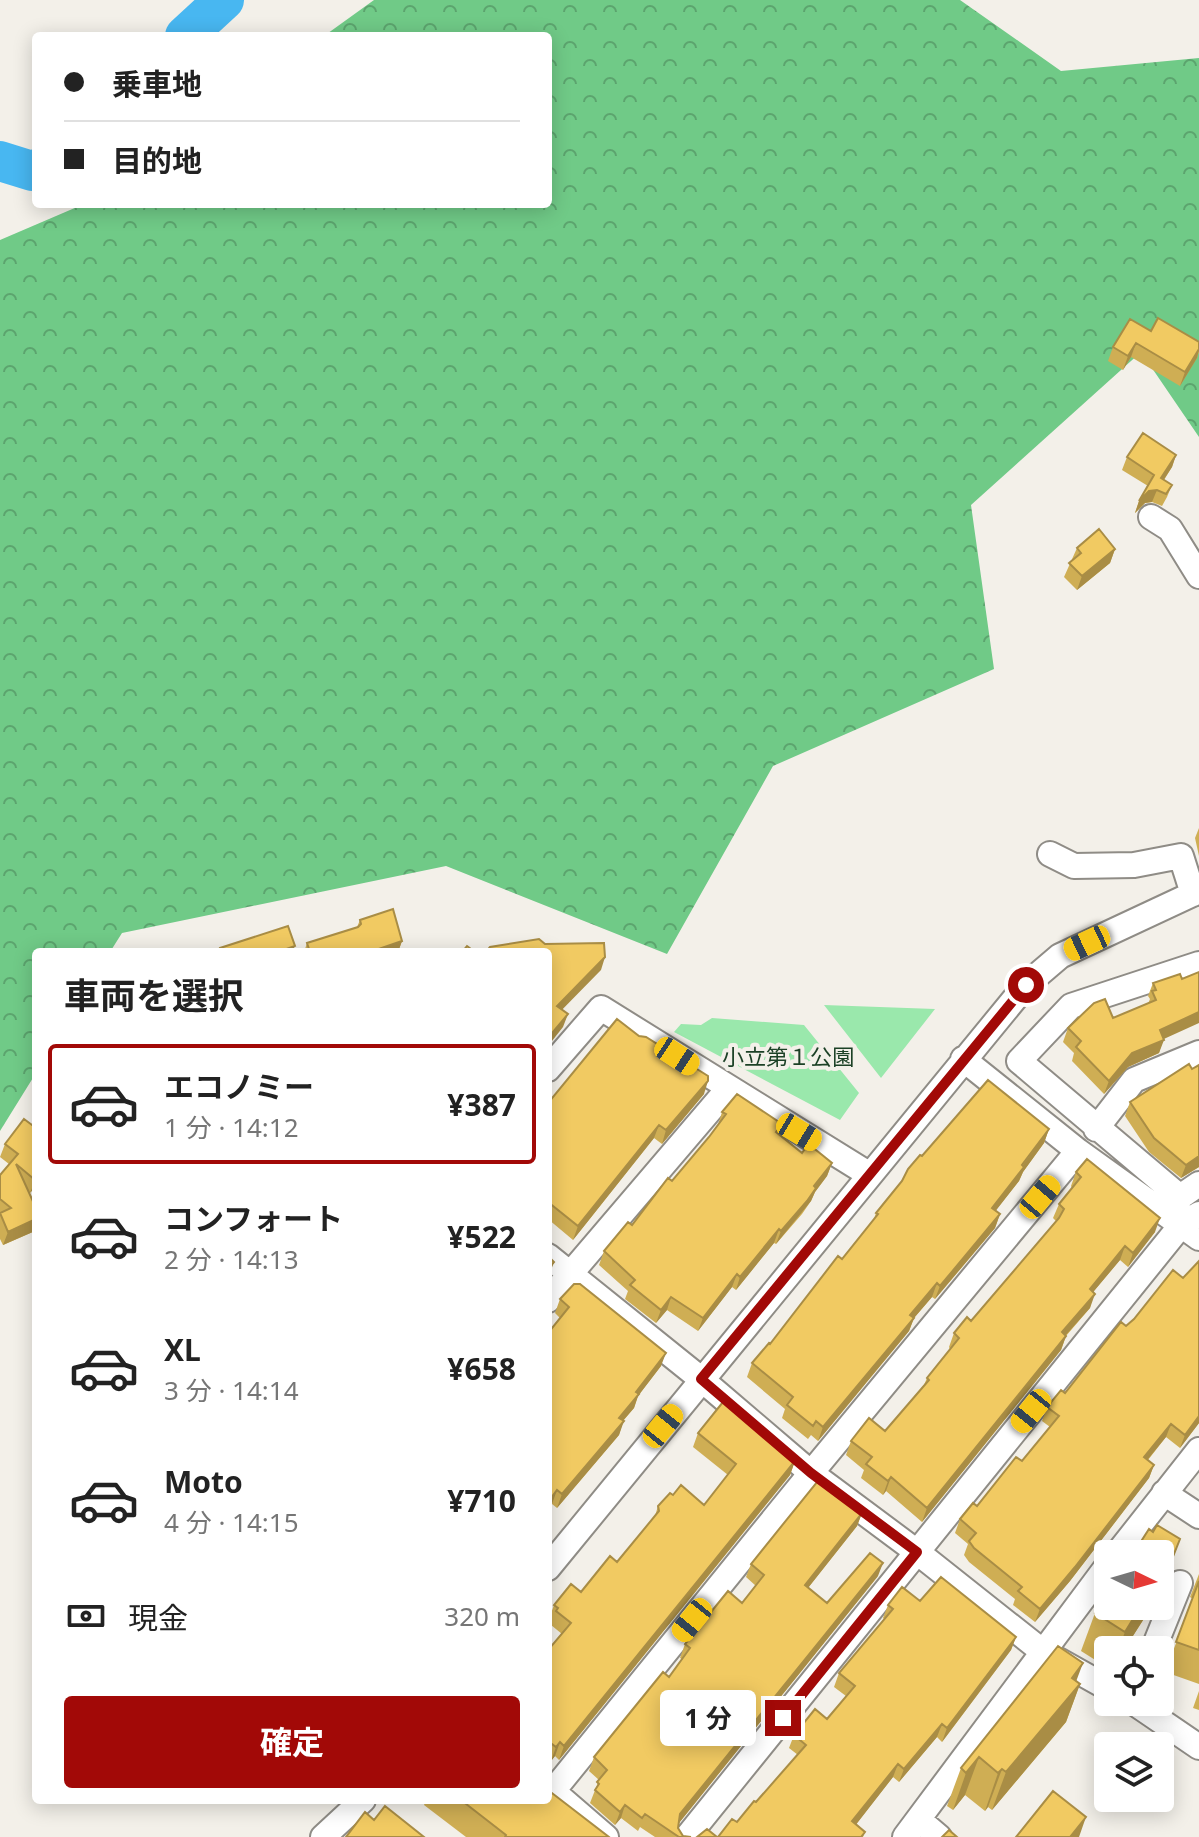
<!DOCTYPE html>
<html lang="ja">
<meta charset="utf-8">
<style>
body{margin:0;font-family:"Noto Sans","Noto Sans JP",sans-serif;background:#f6f6f6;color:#222;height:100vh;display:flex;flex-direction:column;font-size:30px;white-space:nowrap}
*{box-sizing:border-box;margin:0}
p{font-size:26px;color:#767676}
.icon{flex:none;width:44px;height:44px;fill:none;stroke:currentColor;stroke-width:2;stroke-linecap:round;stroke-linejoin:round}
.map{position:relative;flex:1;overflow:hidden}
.side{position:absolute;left:32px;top:948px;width:520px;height:856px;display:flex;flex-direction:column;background:#fff;border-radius:8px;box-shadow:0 4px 20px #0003}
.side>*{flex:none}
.banner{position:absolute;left:32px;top:32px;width:520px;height:176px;border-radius:8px;box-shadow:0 4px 20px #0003;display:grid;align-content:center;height:176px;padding:0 32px;background:#fff}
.needle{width:52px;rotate:95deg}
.fabs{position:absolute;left:1094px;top:1540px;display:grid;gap:16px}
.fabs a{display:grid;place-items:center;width:80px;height:80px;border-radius:8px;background:#fff;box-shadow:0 4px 20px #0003;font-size:40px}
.end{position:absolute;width:36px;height:36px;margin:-18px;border:10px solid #a20907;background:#fff;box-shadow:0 0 0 4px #fff}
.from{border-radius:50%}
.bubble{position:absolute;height:56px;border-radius:8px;background:#fff;box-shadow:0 4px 20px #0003;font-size:26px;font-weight:700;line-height:56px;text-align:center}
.car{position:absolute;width:24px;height:48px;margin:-24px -12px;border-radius:10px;box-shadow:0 0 6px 2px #0007;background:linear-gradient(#f5c518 24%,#345 0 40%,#f5c518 0 76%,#345 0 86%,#f5c518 0)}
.banner b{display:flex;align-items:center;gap:28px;height:76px;font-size:30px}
.banner b+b{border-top:2px solid #e0e0e0}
.banner i{width:20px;height:20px;background:#222}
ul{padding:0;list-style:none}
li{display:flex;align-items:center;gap:24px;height:120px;margin:0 16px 12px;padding:0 16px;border:4px solid transparent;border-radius:8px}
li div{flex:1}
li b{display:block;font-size:30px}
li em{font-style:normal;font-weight:700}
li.selected{border-color:#a20907}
li>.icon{width:72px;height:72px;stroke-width:1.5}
h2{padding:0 32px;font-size:36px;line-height:96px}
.pay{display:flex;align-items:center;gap:20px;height:88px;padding:0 32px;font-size:30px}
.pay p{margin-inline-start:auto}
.cta{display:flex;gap:16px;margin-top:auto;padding:16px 32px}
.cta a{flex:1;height:92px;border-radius:8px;background:#a20907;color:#fff;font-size:32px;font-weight:700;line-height:92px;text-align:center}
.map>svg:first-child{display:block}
</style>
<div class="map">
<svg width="1199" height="1837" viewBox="0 0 1199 1837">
<defs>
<pattern id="forest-crowns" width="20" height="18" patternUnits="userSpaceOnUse" patternTransform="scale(2)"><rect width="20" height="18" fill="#70ca87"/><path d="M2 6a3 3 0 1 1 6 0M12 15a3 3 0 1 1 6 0" fill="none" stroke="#5ca46e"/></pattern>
</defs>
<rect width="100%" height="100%" fill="#f3f0e9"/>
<path fill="url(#forest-crowns)" d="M374 0H960L1061 71 1199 58V437L1141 352 971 505 994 669 773 766 667 954 446 866 122 933 110 952H36V1073L0 1131V240L84 204H548V36H324Z"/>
<path fill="#9ae8ac" d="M824 1005 935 1009 881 1078Z
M712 1018 804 1025 859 1093 840 1120 674 1032 681 1024 701 1025Z"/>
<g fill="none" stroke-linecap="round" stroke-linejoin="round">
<path stroke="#48b7f1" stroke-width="40" d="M185 36 224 0
M0 161 32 171 36 169"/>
<defs>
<path id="minor" d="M1151 517 1170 529 1199 576
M1050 854 1074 866 1134 865 1181 856 1193 894
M963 1059 1078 1151 1199 1238
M548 1069 601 1008 870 1175
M1096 1129 1134 1080 1199 1053
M1180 1197 1019 1061 1071 1006 1199 964
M1175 1211 1180 1197 1199 1184
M548 1256 701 1379 811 1473 917 1552 1042 1651 1108 1688
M548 1300 728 1089
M1164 1493 1199 1516
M1117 1554 1199 1450
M548 1568 1026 985 1060 956 1199 891
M1153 1650 1180 1583
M1133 1702 1199 1747
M548 1787 606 1837
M553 1791 811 1473 1078 1151
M919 1820 939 1837
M323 1837 363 1800
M687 1837 1182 1224 1199 1214
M905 1837 1108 1565"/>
</defs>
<use href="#minor" stroke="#8f8c86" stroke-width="28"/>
<use href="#minor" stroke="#fff" stroke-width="24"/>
</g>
<path fill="#cfae54" d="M1151 331 1199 342V352L1197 358 1180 386 1131 357 1123 370 1108 361 1113 347Z
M1176 455 1172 467 1164 480 1172 485 1167 497 1162 506 1152 502 1145 503 1135 513 1139 501 1148 486 1122 470 1127 457Z
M1077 548 1115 549 1110 563 1077 590 1064 577Z
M1199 828V856L1195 838Z
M360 920 402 941 398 952H304L307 943 357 927Z
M1180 974 1159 1053 1128 1067 1104 1094 1072 1061 1074 1053 1063 1042 1068 1028 1113 1018 1148 1004 1150 999 1148 996 1153 983Z
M1192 1069 1199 1167 1181 1178 1149 1152 1125 1116 1130 1102Z
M704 1094 662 1144 654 1138 573 1240 548 1219V1103Z
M722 1112 782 1124 778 1134 802 1153 832 1163 827 1176 815 1192 811 1201 802 1214 776 1244 774 1243 736 1290 732 1287 698 1331 667 1310 656 1323 625 1299 628 1291 599 1265 604 1251 632 1225 672 1181 709 1137 718 1125Z
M36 1128V1186L30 1193 29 1192 36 1208V1228L35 1231 3 1245 0 1239V1175L9 1164 0 1157 5 1144Z
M1049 1129 1044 1143 1023 1172 1019 1181 995 1211 1000 1214 995 1228 935 1299 932 1297 914 1318 909 1331 818 1441 811 1435 808 1439 782 1418 785 1409 747 1377 752 1363 770 1344 842 1259 874 1219 876 1213 922 1156Z
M1076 1172 1155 1232 1128 1267 1120 1260 1093 1292 1090 1308 1066 1336 1061 1350 922 1522 886 1491 883 1495 861 1478 864 1470 846 1455 851 1441 885 1431 924 1385 927 1378 950 1349 949 1347 954 1333 971 1321 1056 1221 1053 1218 1059 1204 1072 1188 1071 1186Z
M1199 1261V1423L1180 1448 1166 1437 1148 1460 1154 1465 1149 1478 1070 1581 1035 1622 1013 1605 1015 1599 969 1562 964 1555 968 1544 955 1533 960 1519 977 1506 1022 1461 1050 1427 1042 1421 1047 1407 1065 1393 1126 1326 1183 1278Z
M560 1299 661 1366 638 1396 634 1408 623 1421 619 1435 557 1508 552 1504 560 1318 555 1313Z
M698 1433 795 1461 790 1475 559 1760 555 1756 551 1761 548 1759V1650L562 1634 551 1625 552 1621 549 1619 554 1605 581 1592 617 1562 655 1516 658 1506 673 1495 704 1505 728 1475 693 1447Z
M862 1513 857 1526 808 1588 827 1603 878 1576 678 1824V1828L683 1836 691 1837H655L640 1827 638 1831 621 1818 615 1825 590 1803 599 1780 589 1771 594 1757 669 1677 682 1659 680 1658 685 1644 742 1603 756 1586 746 1577 751 1564Z
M1199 1574V1684L1165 1672 1193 1599 1190 1597Z
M920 1601 1016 1637 1011 1650 942 1742 937 1737 899 1782 893 1777 856 1824 865 1832 863 1837H718L737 1822 798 1755 789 1748 794 1735 827 1719 846 1696 834 1687 839 1673 884 1619 883 1618 888 1605Z
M1152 1606 1124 1650H1108V1668L1081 1651 1095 1613Z
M1076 1681 1080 1684 1066 1722 992 1810 988 1807 985 1811 965 1795 953 1810 947 1806 961 1768Z
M1199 1691V1710L1193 1708Z
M426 1800H548L609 1837H466L424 1805Z"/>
<path fill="#a98d45" d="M1136 343 1131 357 1123 370 1128 356Z
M1199 349 1197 358 1180 386 1185 372Z
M1176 455 1172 467 1157 490 1161 478Z
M1157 490 1152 502 1145 503 1135 513 1139 501 1149 491Z
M1115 549 1110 563 1077 590 1082 576Z
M402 941 398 952H370Z
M295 946 292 952H278Z
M605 957 601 970 553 1019 557 1006Z
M1199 1012V1023L1155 1043 1160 1030Z
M568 1014 563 1027 548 1046V1038Z
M1164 1040 1159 1053 1128 1067 1104 1094 1109 1081 1132 1053Z
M708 1081 704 1094 662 1144 666 1130Z
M659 1125 654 1138 573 1240 578 1226Z
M1049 1129 1044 1143 1023 1172 1019 1181 987 1222 992 1208Z
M1199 1156V1167L1181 1178 1186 1165Z
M832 1163 827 1176 815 1192 811 1201 776 1244 781 1231Z
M36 1179V1186L30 1193Z
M1000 1214 995 1228 935 1299 940 1286Z
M1160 1218 1155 1232 1128 1267 1133 1253Z
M36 1219 35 1231 3 1245 8 1232Z
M779 1229 774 1243 736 1290 740 1277Z
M1125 1246 1120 1260 1084 1303 1090 1289Z
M554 1262 549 1276 548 1277V1269Z
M737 1274 732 1287 698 1331 703 1318Z
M937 1283 932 1297 914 1318 909 1331 818 1441 823 1427 910 1315Z
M1095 1294 1090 1308 1056 1346 1062 1332Z
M671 1297 667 1310 656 1323 661 1310Z
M1066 1336 1061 1350 922 1522 927 1508Z
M666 1353 661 1366 638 1396 634 1408 614 1431 619 1418 636 1392Z
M1199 1416V1423L1180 1448 1185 1435Z
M624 1421 619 1435 557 1508 562 1494Z
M1171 1424 1166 1437 1139 1470 1144 1457Z
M795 1461 790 1475 559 1760 564 1746Z
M1154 1465 1149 1478 1070 1581 1035 1622 1040 1609Z
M891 1477 886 1491 883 1495 888 1481Z
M557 1490 552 1504 548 1509V1502Z
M862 1513 857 1526 800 1598 805 1585Z
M1180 1539 1166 1577 1160 1593V1577Z
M883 1563 878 1576 675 1828 680 1814Z
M1141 1606H1152L1124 1650H1118L1125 1632Z
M1016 1637 1011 1650 942 1742 947 1728Z
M1083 1663 1071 1695 1080 1684 1066 1722 992 1810 1006 1772Z
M942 1724 937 1737 899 1782 904 1769Z
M560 1742 555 1756 551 1761 556 1747Z
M979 1757 965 1795 953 1810 966 1773Z
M898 1764 893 1777 848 1835 852 1821Z
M1002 1769 988 1807 985 1811 998 1773Z
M625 1805 621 1818 615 1825 620 1812Z
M1086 1817 1079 1837H1070Z"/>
<path fill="#f1ca62" stroke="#a98d45" stroke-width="2" d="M1158 318 1199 342V349L1185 372 1136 343 1128 356 1113 347 1130 319 1151 331Z
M1143 433 1176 455 1161 478 1172 485 1166 494 1157 490 1149 491 1139 501 1154 475 1127 457Z
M1099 529 1115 549 1082 576 1069 563 1081 553 1077 548Z
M393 909 402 941 370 952H310L307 943 358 927 361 924 360 920Z
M288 926 295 946 278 952H221L220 948Z
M539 939 545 944 604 943 605 957 557 1006 568 1014 548 1038V952H486L490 947Z
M467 946 475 952H462Z
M1199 972V1012L1160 1030 1164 1040 1132 1053 1109 1081 1076 1047 1081 1041 1068 1028 1094 1003 1105 999 1113 1018 1156 1000 1152 991 1156 990 1153 983 1180 974 1182 979Z
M617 1019 639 1036 646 1037 708 1076V1081L666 1130 659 1125 578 1226 548 1202V1103Z
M1189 1064 1192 1069 1199 1065V1156L1186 1165 1154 1138 1130 1102Z
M988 1080 1049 1129 1022 1165 1024 1167 992 1208 1000 1214 940 1286 937 1283 910 1315 914 1318 823 1427 816 1421 813 1426 787 1405 793 1397 752 1363 769 1343 770 1344 838 1256 842 1259 878 1214 876 1213 902 1181 908 1169 920 1155 922 1156Z
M737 1094 782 1124 776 1132 802 1153 807 1146H811L832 1163 814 1186 816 1188 807 1201 781 1231 779 1229 740 1277 737 1274 703 1318 671 1297 661 1310 630 1285 635 1280 604 1251 628 1222 632 1225 668 1178 672 1181 709 1137 726 1114 722 1112Z
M24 1119 36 1128V1179L35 1180 16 1164 36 1208V1219L8 1232 0 1213 11 1208 0 1199V1175L18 1154 5 1144Z
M1087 1159 1160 1218 1133 1253 1125 1246 1090 1289 1095 1294 1062 1332 1066 1336 927 1508 891 1477 888 1481 866 1464 872 1457 851 1441 869 1418 885 1431 929 1380 927 1378 959 1338 954 1333 967 1317 971 1321 1059 1218 1064 1209 1059 1204 1081 1177 1076 1172Z
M548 1256 554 1262 548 1269Z
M1199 1261V1416L1185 1435 1171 1424 1144 1457 1154 1465 1075 1567 1040 1609 1018 1591 1022 1587 974 1548 969 1541 976 1533 960 1519 973 1503 977 1506 1016 1457 1022 1461 1059 1416 1047 1407 1061 1390 1065 1393 1121 1322 1126 1326 1134 1319 1173 1270 1183 1278Z
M574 1284H580L666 1353 636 1392 639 1394 619 1418 624 1421 562 1494 557 1490 548 1502V1333L569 1307 560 1299Z
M723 1402 795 1461 564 1746 560 1742 556 1747 548 1741V1650L571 1623 556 1611 558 1608 554 1605 571 1584 581 1592 610 1556 617 1562 659 1511 658 1506 670 1493 673 1495 681 1485 704 1505 736 1464 698 1433Z
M817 1482 862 1513 805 1585 827 1603 870 1553 883 1563 680 1814 678 1828 683 1836 691 1837H679L645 1814 642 1818 625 1805 620 1812 595 1790 599 1784 597 1782 607 1770 594 1757 663 1672 669 1677 690 1648 685 1644 728 1591 742 1603 764 1575 751 1564Z
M1157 1525 1180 1539 1172 1559 1160 1577V1554H1133L1149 1529 1153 1532Z
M941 1577 1016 1637 947 1728 942 1724 904 1769 898 1764 852 1821 865 1832 861 1837H718L732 1819 737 1822 754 1801 756 1802 806 1745 794 1735 815 1709 827 1719 855 1686 839 1673 893 1609 888 1605 902 1587 920 1601Z
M1199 1581V1650L1176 1642Z
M1108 1593V1606H1141L1125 1632 1095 1613Z
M1058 1646 1083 1663 1072 1678 1080 1684 1006 1772 1002 1769 998 1773 979 1757 966 1773 961 1768Z
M548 1790 609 1837H505L506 1835 461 1800H548Z
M1053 1791 1086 1817 1070 1837H1016Z
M385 1806 424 1837H346L365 1812 374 1820Z
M707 1829 717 1837H697Z
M949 1830 957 1837H942Z"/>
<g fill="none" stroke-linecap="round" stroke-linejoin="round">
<path stroke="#a20907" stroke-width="10" d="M783 1718 917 1552 811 1473 701 1379 1026 985"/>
</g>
<g text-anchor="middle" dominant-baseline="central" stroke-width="8" stroke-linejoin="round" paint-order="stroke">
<g font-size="22" fill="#1c4126" stroke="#f3f0e9">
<text x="788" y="1056">小立第１公園</text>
</g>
</g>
</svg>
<div class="fabs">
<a><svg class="needle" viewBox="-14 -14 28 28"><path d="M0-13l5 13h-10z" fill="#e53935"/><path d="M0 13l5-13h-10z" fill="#767676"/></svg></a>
<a><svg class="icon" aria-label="locate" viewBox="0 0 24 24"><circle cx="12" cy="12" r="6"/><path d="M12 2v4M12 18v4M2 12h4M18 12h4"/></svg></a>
<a><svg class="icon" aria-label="layers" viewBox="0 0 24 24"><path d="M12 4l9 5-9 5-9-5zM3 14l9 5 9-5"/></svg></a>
</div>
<i class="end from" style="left:1026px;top:985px"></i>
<i class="end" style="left:783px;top:1718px"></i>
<div class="bubble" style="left:660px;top:1690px;width:96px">1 分</div>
<i class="car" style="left:1087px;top:943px;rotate:245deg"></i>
<i class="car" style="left:677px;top:1056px;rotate:123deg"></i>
<i class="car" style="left:799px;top:1132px;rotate:121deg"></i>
<i class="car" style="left:1040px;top:1197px;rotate:40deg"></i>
<i class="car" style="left:1031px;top:1411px;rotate:219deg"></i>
<i class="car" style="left:663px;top:1426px;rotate:39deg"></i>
<i class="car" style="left:692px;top:1620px;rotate:219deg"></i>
<div class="banner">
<b><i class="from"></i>乗車地</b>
<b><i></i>目的地</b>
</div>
<section class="side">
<h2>車両を選択</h2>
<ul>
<li class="selected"><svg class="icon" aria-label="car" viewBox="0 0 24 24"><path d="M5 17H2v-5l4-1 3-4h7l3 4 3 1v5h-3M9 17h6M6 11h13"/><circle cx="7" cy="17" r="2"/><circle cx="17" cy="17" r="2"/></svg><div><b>エコノミー</b><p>1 分 · 14:12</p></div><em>¥387</em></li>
<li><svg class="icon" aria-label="car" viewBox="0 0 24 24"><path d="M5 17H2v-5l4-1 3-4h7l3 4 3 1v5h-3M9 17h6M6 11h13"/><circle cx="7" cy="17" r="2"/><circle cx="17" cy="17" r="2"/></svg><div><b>コンフォート</b><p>2 分 · 14:13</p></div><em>¥522</em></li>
<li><svg class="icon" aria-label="car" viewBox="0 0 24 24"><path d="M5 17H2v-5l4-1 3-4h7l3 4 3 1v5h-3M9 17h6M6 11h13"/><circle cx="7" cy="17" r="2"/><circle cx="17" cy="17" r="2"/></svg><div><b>XL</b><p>3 分 · 14:14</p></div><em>¥658</em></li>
<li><svg class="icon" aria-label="car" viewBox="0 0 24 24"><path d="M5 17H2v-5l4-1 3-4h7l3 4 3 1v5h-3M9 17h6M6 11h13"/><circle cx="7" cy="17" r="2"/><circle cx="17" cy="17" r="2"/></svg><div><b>Moto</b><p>4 分 · 14:15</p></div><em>¥710</em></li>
</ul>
<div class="pay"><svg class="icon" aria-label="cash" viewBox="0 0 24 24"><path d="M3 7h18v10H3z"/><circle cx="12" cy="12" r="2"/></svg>現金<p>320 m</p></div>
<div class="cta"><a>確定</a></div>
</section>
</div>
